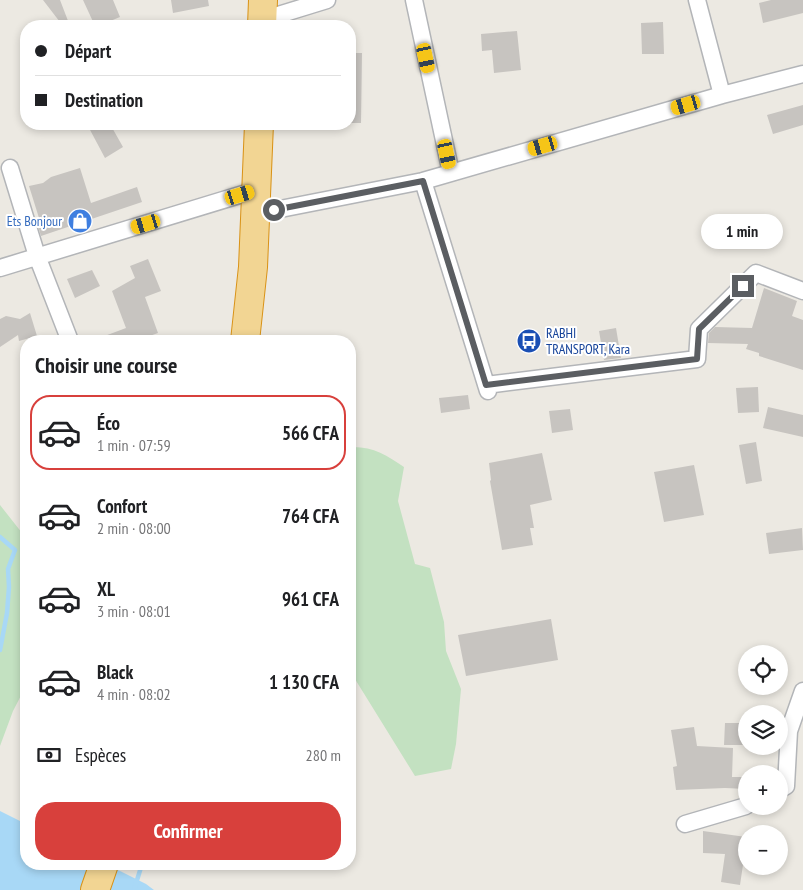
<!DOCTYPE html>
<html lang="fr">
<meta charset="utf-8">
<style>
body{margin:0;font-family:"PT Sans Narrow",sans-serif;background:#f2f2f2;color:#202124;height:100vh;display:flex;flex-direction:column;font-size:19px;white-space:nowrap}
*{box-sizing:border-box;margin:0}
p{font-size:16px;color:#757577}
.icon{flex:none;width:28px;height:28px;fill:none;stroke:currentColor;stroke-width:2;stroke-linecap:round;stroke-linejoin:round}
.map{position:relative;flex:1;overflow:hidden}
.sheet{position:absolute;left:20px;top:335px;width:336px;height:535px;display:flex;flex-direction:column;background:#fff;border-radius:20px;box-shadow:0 2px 8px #0003}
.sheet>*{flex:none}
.hud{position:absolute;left:20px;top:20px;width:336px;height:110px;border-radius:20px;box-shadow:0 2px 8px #0003;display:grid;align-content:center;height:110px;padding:0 15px;background:#fff}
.buttons{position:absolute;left:738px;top:645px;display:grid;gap:10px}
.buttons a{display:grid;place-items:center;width:50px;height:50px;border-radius:50%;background:#fff;box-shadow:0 2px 8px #0003;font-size:25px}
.end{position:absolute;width:22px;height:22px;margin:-11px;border:6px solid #5b5e62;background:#fff;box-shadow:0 0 0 2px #fff}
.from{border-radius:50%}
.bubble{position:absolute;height:35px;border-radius:18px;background:#fff;box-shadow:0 2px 8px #0003;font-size:16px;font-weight:800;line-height:35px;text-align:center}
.car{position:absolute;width:15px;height:30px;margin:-15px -8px;border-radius:6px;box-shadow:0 0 4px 1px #0007;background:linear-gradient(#f5c518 24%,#345 0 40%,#f5c518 0 76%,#345 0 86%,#f5c518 0)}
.hud b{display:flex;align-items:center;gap:18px;height:48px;font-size:19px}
.hud b+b{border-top:1px solid #e0e0e0}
.hud i{width:12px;height:12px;background:#202124}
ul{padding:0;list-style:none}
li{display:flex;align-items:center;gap:15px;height:75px;margin:0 10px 8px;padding:0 5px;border:2px solid transparent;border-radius:20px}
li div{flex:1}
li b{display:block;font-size:19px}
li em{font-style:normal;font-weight:800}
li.active{border-color:#d8403c}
li>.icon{width:45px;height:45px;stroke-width:1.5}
h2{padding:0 15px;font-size:22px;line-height:60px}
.pay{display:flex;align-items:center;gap:12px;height:55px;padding:0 15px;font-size:19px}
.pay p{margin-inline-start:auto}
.primary-button{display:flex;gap:10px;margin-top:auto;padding:10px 15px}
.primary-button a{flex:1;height:58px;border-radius:20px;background:#d8403c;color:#fff;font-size:20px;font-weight:800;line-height:58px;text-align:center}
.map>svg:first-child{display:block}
</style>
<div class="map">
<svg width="803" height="890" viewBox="0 0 803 890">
<rect width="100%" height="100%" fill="#ece9e2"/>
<path fill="#c3e1c1" d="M350 447C372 446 387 455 404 467L398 501 415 564 430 568 444 622 446 651 461 689 456 744 451 769 415 776 350 671Z
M0 505 26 538V686L13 711 0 746Z"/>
<path fill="#a8d8f6" d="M0 811 26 824V864H106L146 884 154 890H0Z"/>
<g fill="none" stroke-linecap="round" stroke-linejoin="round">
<path stroke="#a8d8f6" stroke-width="4.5" d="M0 537 15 550 8 569 9 587 7 613 0 650
M134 890 142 864"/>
</g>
<path fill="#c7c4c0" d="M43 0H60L70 26H63Z
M83 0H113L120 17 98 26H95Z
M171 0H208L209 6 173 13Z
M771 0H803V13L763 23 759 3Z
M663 22 664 54H642L641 23Z
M517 31 521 70 494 73 492 50 482 51 481 34Z
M350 53H362L361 123H350Z
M803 105V125L773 134 767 115Z
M96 124H110L123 147 105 158 89 128Z
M80 168 91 203 137 187 142 202 41 236 36 219 39 218 29 186 43 183 51 177Z
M148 259 161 291 145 297 158 333 135 341H94V340L126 328 112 291 135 278 130 266Z
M92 270 100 286 75 298 67 279Z
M764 288 797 301 792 316 803 320V370L759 356V353L746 349 748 344 708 343 709 333 715 327 752 328Z
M30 313 37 336 19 341 18 335 0 347V319L6 316 20 319Z
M616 328 621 358 604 360 599 331Z
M758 387 759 412 738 413 736 388Z
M468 395 470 409 441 413 439 398Z
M768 407 803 415V437L763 428Z
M570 409 573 430 552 433 549 411Z
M756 442 762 481 746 484 739 445Z
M542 453 552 500 530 505 534 528H530L533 545 502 550 490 481 491 480 489 463Z
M694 465 704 515 664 522 654 472Z
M802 528 803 550 769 554 766 533Z
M551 619 558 660 466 676 458 635Z
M725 723H746V745H724Z
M694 727 697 746 733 748 732 777H746V789L725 788 676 790 673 767 677 766 671 730Z
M703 831 746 837V858H744L740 885 721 882 725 854 703 853Z"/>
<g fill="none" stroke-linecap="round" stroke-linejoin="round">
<defs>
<path id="street" d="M414 0 451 173
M697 0 722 95
M262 20 327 0
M10 168 37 256 70 341
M423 181 488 391
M255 214 423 181 722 95 803 74
M0 268 256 190
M486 385 697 359 699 329 756 273 803 291
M779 790 786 786 789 731 803 691
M685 824 746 806"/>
<path id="highway" d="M262 26 263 0
M245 341 253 267 259 124
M95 890 104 864"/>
</defs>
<use href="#street" stroke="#b3b5b8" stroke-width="19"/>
<use href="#highway" stroke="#d99216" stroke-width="30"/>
<use href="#street" stroke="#fff" stroke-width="16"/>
<use href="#highway" stroke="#f2d593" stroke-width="28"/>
</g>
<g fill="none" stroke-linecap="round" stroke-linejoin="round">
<path stroke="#5b5e62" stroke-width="6" d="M274 210 423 181 486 385 697 359 699 329 743 286"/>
</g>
<defs>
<symbol id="shop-disc" viewBox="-11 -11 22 22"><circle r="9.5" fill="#3f7fe0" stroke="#fff"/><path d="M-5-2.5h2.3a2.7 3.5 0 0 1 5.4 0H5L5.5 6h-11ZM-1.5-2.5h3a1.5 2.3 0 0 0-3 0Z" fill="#fff"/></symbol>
<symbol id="bus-disc" viewBox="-11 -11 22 22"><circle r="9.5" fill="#1a4fb4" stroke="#fff"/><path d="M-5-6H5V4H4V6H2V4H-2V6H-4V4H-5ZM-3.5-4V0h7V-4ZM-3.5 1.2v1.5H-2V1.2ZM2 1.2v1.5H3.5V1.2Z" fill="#fff"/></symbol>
</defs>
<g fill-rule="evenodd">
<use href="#shop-disc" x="66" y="207" width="28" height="28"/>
<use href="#bus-disc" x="515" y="327" width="28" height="28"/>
</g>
<g text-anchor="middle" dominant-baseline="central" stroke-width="4" stroke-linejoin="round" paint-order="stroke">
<g font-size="14" fill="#366cbe" stroke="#fff" text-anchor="end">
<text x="62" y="221">Ets Bonjour</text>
</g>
<g font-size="14" fill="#164399" stroke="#fff" text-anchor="start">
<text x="546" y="333">RABHI<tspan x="546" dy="16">TRANSPORT, Kara</tspan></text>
</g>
</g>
</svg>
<div class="buttons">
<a><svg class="icon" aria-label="locate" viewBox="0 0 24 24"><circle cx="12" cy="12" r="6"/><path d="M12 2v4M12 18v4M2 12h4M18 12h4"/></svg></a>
<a><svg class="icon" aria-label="layers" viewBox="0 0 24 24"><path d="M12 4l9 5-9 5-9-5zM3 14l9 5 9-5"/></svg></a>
<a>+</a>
<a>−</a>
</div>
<i class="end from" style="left:274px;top:210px"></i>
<i class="end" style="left:743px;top:286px"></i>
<div class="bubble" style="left:701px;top:214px;width:82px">1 min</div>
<i class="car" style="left:426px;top:58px;rotate:168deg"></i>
<i class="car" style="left:686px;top:105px;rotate:254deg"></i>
<i class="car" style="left:543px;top:146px;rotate:254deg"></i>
<i class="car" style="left:447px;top:154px;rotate:168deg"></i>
<i class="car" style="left:240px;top:195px;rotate:73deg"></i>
<i class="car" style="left:146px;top:224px;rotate:253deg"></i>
<div class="hud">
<b><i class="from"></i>Départ</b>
<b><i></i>Destination</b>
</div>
<section class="sheet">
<h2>Choisir une course</h2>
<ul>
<li class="active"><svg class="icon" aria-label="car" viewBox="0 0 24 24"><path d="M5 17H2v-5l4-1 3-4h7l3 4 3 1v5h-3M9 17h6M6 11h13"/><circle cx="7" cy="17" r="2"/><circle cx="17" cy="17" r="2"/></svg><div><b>Éco</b><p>1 min · 07:59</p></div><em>566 CFA</em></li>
<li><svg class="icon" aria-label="car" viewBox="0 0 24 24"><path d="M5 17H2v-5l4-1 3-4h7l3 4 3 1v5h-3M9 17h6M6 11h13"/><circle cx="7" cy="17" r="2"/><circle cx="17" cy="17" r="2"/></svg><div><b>Confort</b><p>2 min · 08:00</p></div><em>764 CFA</em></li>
<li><svg class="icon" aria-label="car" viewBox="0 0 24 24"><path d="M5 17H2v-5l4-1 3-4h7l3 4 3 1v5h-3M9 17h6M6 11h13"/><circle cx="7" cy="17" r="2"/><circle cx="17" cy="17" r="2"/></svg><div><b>XL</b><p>3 min · 08:01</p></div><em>961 CFA</em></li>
<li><svg class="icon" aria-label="car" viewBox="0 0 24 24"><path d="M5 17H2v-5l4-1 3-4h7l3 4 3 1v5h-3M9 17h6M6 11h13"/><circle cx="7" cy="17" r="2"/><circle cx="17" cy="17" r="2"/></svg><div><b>Black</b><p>4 min · 08:02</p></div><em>1 130 CFA</em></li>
</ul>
<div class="pay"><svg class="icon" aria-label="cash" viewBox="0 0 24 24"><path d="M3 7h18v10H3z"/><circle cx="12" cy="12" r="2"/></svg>Espèces<p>280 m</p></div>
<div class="primary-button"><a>Confirmer</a></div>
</section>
</div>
